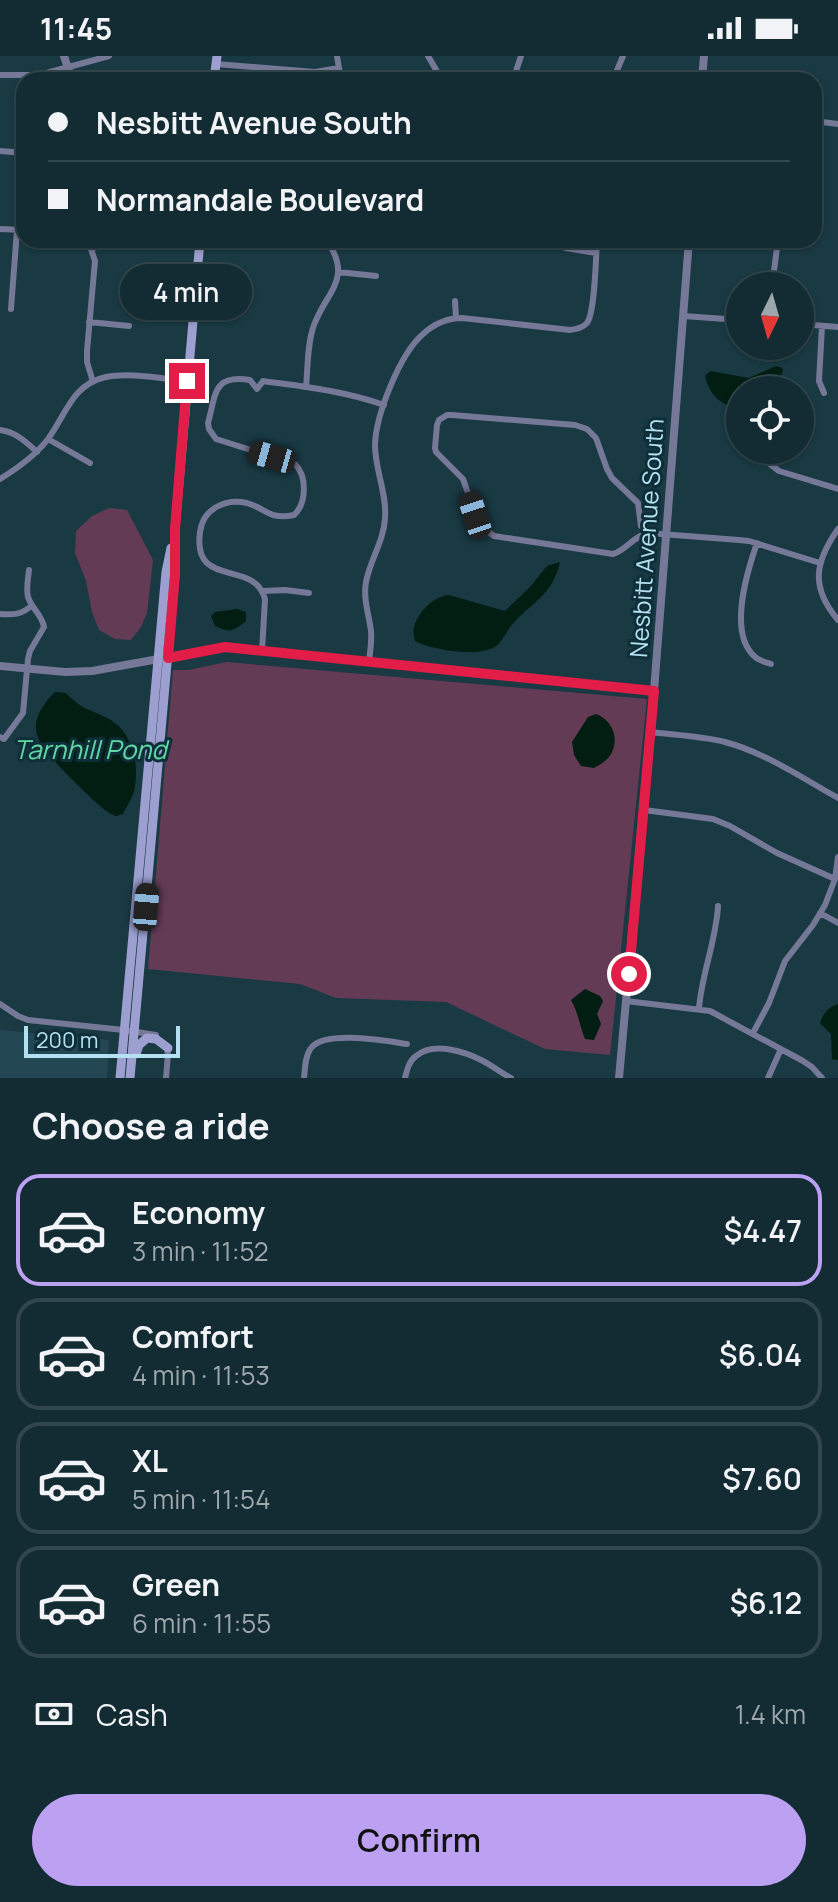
<!DOCTYPE html>
<meta charset="utf-8">
<style>
body{margin:0;font-family:Manrope,sans-serif;background:#20373e;color:#f1f3f6;height:100vh;display:flex;flex-direction:column;font-size:30px;white-space:nowrap}
*{box-sizing:border-box;margin:0}
p{font-size:26px;color:#9da7ac}
.icon{flex:none;width:44px;height:44px;fill:none;stroke:currentColor;stroke-width:2;stroke-linecap:round;stroke-linejoin:round}
.map{position:relative;height:1022px;overflow:hidden}
.side{display:flex;flex-direction:column;background:#132b32;flex:1}
.side>*{flex:none}
.guide{position:absolute;left:16px;top:16px;width:806px;height:176px;border-radius:24px;box-shadow:0 2px 6px #0004,0 0 0 2px #32474d;display:grid;align-content:center;height:176px;padding:0 32px;background:#132b32}
.needle{width:52px;rotate:185deg}
.fabs{position:absolute;left:726px;top:216px;display:grid;gap:16px}
.fabs a{display:grid;place-items:center;width:88px;height:88px;border-radius:50%;background:#132b32;box-shadow:0 2px 6px #0004,0 0 0 2px #32474d;font-size:40px}
.scale{position:absolute;left:24px;bottom:20px;width:156px;box-sizing:border-box;padding-left:8px;border:4px solid #b3e1f1;border-top:0;font-size:22px;line-height:28px;white-space:nowrap;color:#b3e1f1;-webkit-text-stroke:6px #0e2f39;paint-order:stroke}
.end{position:absolute;width:36px;height:36px;margin:-18px;border:10px solid #e11d48;background:#fff;box-shadow:0 0 0 4px #fff}
.from{border-radius:50%}
.bubble{position:absolute;height:56px;border-radius:28px;background:#132b32;box-shadow:0 2px 6px #0004,0 0 0 2px #32474d;font-size:26px;font-weight:600;line-height:56px;text-align:center}
.car{position:absolute;width:24px;height:48px;margin:-24px -12px;border-radius:10px;box-shadow:0 0 6px 2px #0007;background:linear-gradient(#222 24%,#8ab4d8 0 40%,#222 0 76%,#8ab4d8 0 86%,#222 0)}
.guide b{display:flex;align-items:center;gap:28px;height:76px;font-size:30px}
.guide b+b{border-top:2px solid #32474d}
.guide i{width:20px;height:20px;background:#f1f3f6}
ul{padding:0;list-style:none}
li{display:flex;align-items:center;gap:24px;height:112px;margin:0 16px 12px;padding:0 16px;border:4px solid #32474d;border-radius:24px}
li div{flex:1}
li b{display:block;font-size:30px}
li em{font-style:normal;font-weight:600}
li.on{border-color:#bca0f2}
li>.icon{width:72px;height:72px;stroke-width:1.5}
h2{padding:0 32px;font-size:36px;line-height:96px}
.pay{display:flex;align-items:center;gap:20px;height:88px;padding:0 32px;font-size:30px}
.pay p{margin-inline-start:auto}
.button{display:flex;gap:16px;margin-top:auto;padding:16px 32px}
.button a{flex:1;height:92px;border-radius:48px;background:#bca0f2;color:#111;font-size:32px;font-weight:600;line-height:92px;text-align:center}
.status{display:flex;justify-content:space-between;align-items:center;height:56px;padding:0 40px;background:#132b32;direction:ltr}
.status svg{height:22px;fill:currentColor}
.map>svg:first-child{display:block}
</style>
<div class="status"><b>11:45</b><svg viewBox="0 0 49 12"><path d="M0 12V9h3v3zM5 12V6h3v6zM10 12V3h3v9zM15 12V0h3v12zM26 1h20v11H26zM47 4h2v5h-2z"/></svg></div>
<div class="map">
<svg width="838" height="1022" viewBox="0 0 838 1022">
<rect width="100%" height="100%" fill="#193943"/>
<path fill="#244754" d="M0 974 109 984 107 1022H0Z"/>
<path fill="#643b55" d="M109 452 127 454 153 504 147 557 141 571 131 584 115 583 99 574 92 556 86 525 75 497 76 475 92 460Z
M227 606 647 643 610 999 545 993 446 946 336 942 300 928 148 913 173 614H188Z"/>
<path fill="#021d11" d="M776 310 782 312 783 314 776 334H740V356C720 345 711 343 705 320L710 315 749 322Z
M560 506C552 541 531 546 511 570 505 578 500 590 490 593 473 600 431 594 415 585 414 580 413 576 414 571 418 556 434 540 449 539L505 555 530 531 547 510Z
M237 553 246 556V565C232 576 231 577 215 570L211 560 215 556Z
M55 636 66 637C82 654 90 653 109 663 133 676 140 710 134 735 132 743 126 751 123 758 117 760 116 761 111 758 99 752 46 699 40 686 39 685 36 676 36 674 34 660 46 645 55 636Z
M596 658C613 664 621 685 609 701 605 706 599 709 594 712L581 710 574 699 572 686 588 661Z
M585 933 600 940 603 945 597 958 601 968 594 984 585 983C580 971 578 956 571 944Z
M838 948V1004L832 1003 831 978 820 967C823 958 828 951 838 948Z"/>
<g fill="none" stroke-linecap="round" stroke-linejoin="round">
<path stroke="#767897" stroke-width="6" d="M337 0 341 24
M428 0 442 24
M216 8 315 16 339 12
M0 19H39L109 0
M513 24 521 0
M613 24 623 0
M814 65 838 68
M0 95 24 97
M0 173 24 174
M83 184 91 193 95 205 87 295V306L93 326
M549 184 566 192 596 197
M300 186 303 184
M91 193 111 185 135 186
M338 216 376 220
M772 230 778 184
M455 245 456 262
M11 253 17 174
M683 260 740 264
M89 266 129 270
M800 268 838 271
M822 270 819 325 824 337
M306 331C308 311 307 288 314 269 327 234 353 224 327 184
M0 374C16 376 26 386 37 396
M48 383 90 407
M766 405 779 415 838 433
M0 423C18 412 35 400 48 383 66 359 72 328 106 321 130 316 163 323 187 325
M838 473C815 506 810 531 838 564
M648 477 641 470 638 447 612 422 607 413 596 382 587 373 575 369 452 359H447L439 364 437 369 435 392 436 396 463 423 478 465 482 471 494 480 613 498C627 494 633 480 648 477L739 484 749 485 820 507
M757 487C747 516 728 576 754 600 759 605 765 606 771 608
M263 535 285 534 309 537
M0 558C13 559 22 559 32 549
M262 595 265 543C254 502 192 534 200 476 203 453 225 442 247 447 267 453 269 464 294 459 307 447 307 420 295 408L216 383 209 373 208 367C216 338 213 318 250 324L257 333 263 325C306 331 344 335 384 349
M369 606C370 596 372 585 371 575 369 559 363 543 366 526 370 504 384 485 385 462 387 437 375 414 375 389 376 358 400 298 423 278 434 268 448 262 462 262L570 274C576 273 583 272 587 267 595 257 596 199 597 184
M650 676C675 679 701 680 725 686 766 697 802 722 838 742
M0 681 4 683 23 657 28 603 30 595 44 571C42 559 32 553 28 541 26 533 28 522 29 514
M644 754 713 763 730 770 777 797 835 823
M820 857 838 867
M626 945 710 955 803 1005 812 1011 822 1022
M0 948 18 960 28 964 124 974 156 979
M699 952C702 917 716 885 718 850
M753 977 769 947 785 905 813 869 825 849 835 823 838 801
M166 1022 168 998 166 990
M304 1022C305 1013 305 998 312 991 327 974 386 985 407 988
M405 1022C407 1014 409 1005 416 1000 434 985 466 996 483 1005 493 1010 501 1017 511 1022
M768 1022 781 993"/>
<path stroke="#767897" stroke-width="8" d="M64 0 72 24
M702 24 704 0
M0 610 65 616 92 615 225 591 654 635
M619 1022 654 635 689 184"/>
<path stroke="#9c9fcf" stroke-width="9" d="M214 24 217 0
M136 998 139 989 147 982 156 983 168 992
M120 1022 166 516 171 492
M130 1022 175 518V473L200 184"/>
</g>
<g fill="none" stroke-linecap="round" stroke-linejoin="round">
<path stroke="#e11d48" stroke-width="10" d="M187 325 175 473V518L168 602 225 591 654 635 629 918"/>
</g>
<g text-anchor="middle" dominant-baseline="central" stroke-width="6" stroke-linejoin="round" paint-order="stroke">
<g font-size="24" fill="#b3e1f1" stroke="#0e2f39">
<text transform="translate(646 482) rotate(-86)">Nesbitt Avenue South</text>
</g>
<g font-size="26" font-style="italic" fill="#61d8a3" stroke="#0e2f39">
<text x="90" y="693">Tarnhill Pond</text>
</g>
</g>
</svg>
<div class="fabs">
<a><svg class="needle" viewBox="-14 -14 28 28"><path d="M0-13l5 13h-10z" fill="#e53935"/><path d="M0 13l5-13h-10z" fill="#9da7ac"/></svg></a>
<a><svg class="icon" aria-label="locate" viewBox="0 0 24 24"><circle cx="12" cy="12" r="6"/><path d="M12 2v4M12 18v4M2 12h4M18 12h4"/></svg></a>
</div>
<div class="scale">200 m</div>
<i class="end from" style="left:629px;top:918px"></i>
<i class="end" style="left:187px;top:325px"></i>
<div class="bubble" style="left:120px;top:208px;width:132px">4 min</div>
<i class="car" style="left:272px;top:401px;rotate:286deg"></i>
<i class="car" style="left:475px;top:459px;rotate:342deg"></i>
<i class="car" style="left:146px;top:851px;rotate:5deg"></i>
<div class="guide">
<b><i class="from"></i>Nesbitt Avenue South</b>
<b><i></i>Normandale Boulevard</b>
</div>
</div>
<section class="side">
<h2>Choose a ride</h2>
<ul>
<li class="on"><svg class="icon" aria-label="car" viewBox="0 0 24 24"><path d="M5 17H2v-5l4-1 3-4h7l3 4 3 1v5h-3M9 17h6M6 11h13"/><circle cx="7" cy="17" r="2"/><circle cx="17" cy="17" r="2"/></svg><div><b>Economy</b><p>3 min · 11:52</p></div><em>$4.47</em></li>
<li><svg class="icon" aria-label="car" viewBox="0 0 24 24"><path d="M5 17H2v-5l4-1 3-4h7l3 4 3 1v5h-3M9 17h6M6 11h13"/><circle cx="7" cy="17" r="2"/><circle cx="17" cy="17" r="2"/></svg><div><b>Comfort</b><p>4 min · 11:53</p></div><em>$6.04</em></li>
<li><svg class="icon" aria-label="car" viewBox="0 0 24 24"><path d="M5 17H2v-5l4-1 3-4h7l3 4 3 1v5h-3M9 17h6M6 11h13"/><circle cx="7" cy="17" r="2"/><circle cx="17" cy="17" r="2"/></svg><div><b>XL</b><p>5 min · 11:54</p></div><em>$7.60</em></li>
<li><svg class="icon" aria-label="car" viewBox="0 0 24 24"><path d="M5 17H2v-5l4-1 3-4h7l3 4 3 1v5h-3M9 17h6M6 11h13"/><circle cx="7" cy="17" r="2"/><circle cx="17" cy="17" r="2"/></svg><div><b>Green</b><p>6 min · 11:55</p></div><em>$6.12</em></li>
</ul>
<div class="pay"><svg class="icon" aria-label="cash" viewBox="0 0 24 24"><path d="M3 7h18v10H3z"/><circle cx="12" cy="12" r="2"/></svg>Cash<p>1.4 km</p></div>
<div class="button"><a>Confirm</a></div>
</section>
